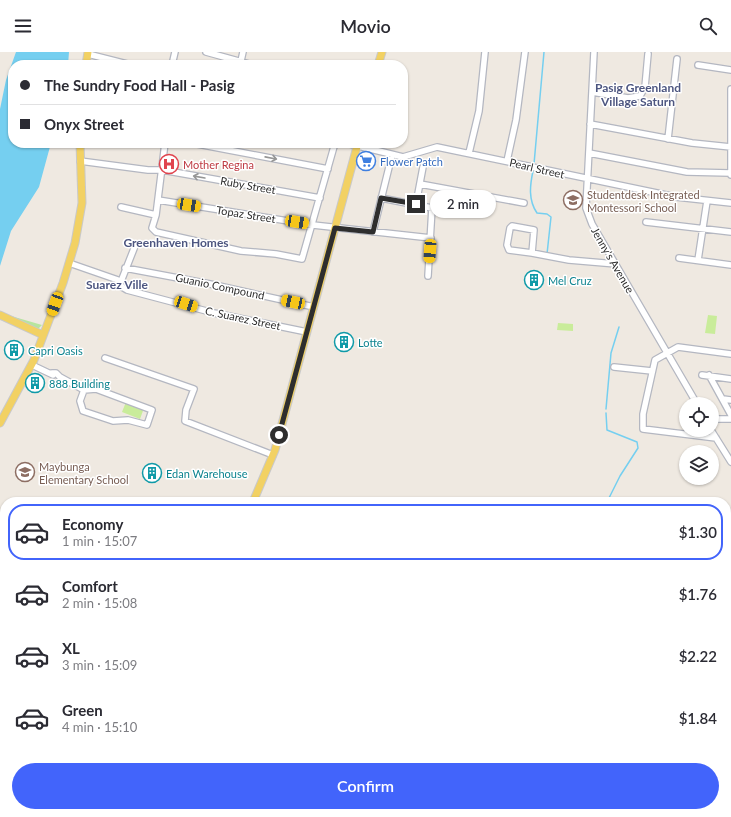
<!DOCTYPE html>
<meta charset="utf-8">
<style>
body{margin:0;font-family:Lato,sans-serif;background:#f2f2f3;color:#2b2b33;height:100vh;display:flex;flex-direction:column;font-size:15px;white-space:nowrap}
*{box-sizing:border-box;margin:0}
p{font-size:13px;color:#7c7c81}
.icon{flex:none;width:22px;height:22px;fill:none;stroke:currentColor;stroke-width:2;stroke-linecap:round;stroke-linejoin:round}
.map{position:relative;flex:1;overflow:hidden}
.details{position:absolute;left:0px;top:445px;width:731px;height:320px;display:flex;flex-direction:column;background:#fff;border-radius:16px 16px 0 0;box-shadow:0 1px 3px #0004}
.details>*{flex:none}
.banner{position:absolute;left:8px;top:8px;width:400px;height:88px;border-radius:16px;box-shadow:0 1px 3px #0004;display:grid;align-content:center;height:88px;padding:0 12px;background:#fff}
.buttons{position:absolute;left:679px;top:345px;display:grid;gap:8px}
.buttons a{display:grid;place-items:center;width:40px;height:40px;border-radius:50%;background:#fff;box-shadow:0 1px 3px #0004;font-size:20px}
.end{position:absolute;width:18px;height:18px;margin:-9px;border:5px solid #2e2e2e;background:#fff;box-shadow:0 0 0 2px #fff}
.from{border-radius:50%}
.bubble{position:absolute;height:28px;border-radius:14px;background:#fff;box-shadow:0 1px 3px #0004;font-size:13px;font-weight:600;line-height:28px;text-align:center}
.car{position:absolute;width:12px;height:24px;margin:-12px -6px;border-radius:5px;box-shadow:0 0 3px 1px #0007;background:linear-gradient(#f5c518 24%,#345 0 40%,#f5c518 0 76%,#345 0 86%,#f5c518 0)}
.banner b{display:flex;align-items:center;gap:14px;height:38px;font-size:15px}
.banner b+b{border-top:1px solid #e1e1e2}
.banner i{width:10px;height:10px;background:#2b2b33}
ul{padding:7px 0 0;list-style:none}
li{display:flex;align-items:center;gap:12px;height:56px;margin:0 8px 6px;padding:0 4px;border:2px solid transparent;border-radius:16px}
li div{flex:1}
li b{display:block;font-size:15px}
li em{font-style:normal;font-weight:600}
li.selected{border-color:#4264fb}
li>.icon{width:36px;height:36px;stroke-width:1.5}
.button{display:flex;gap:8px;margin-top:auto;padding:8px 12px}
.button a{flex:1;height:46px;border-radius:24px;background:#4264fb;color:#fff;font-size:16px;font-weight:600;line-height:46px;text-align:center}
header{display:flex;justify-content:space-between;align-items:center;height:52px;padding:0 12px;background:#fff;font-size:18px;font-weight:600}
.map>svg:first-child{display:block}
</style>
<header><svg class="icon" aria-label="menu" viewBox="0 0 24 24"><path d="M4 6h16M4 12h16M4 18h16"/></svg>Movio<svg class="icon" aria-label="search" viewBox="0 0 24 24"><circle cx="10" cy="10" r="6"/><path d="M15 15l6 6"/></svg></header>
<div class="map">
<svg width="731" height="765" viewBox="0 0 731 765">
<rect width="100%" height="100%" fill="#efe9e1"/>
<path fill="#b6e59e" d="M11 264 42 273 38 277Z
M726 470H731V500L726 506Z"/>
<path fill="#c9ec9a" d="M708 263 717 264 715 282 705 281Z
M558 271 573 272V279L557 278Z
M126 350 144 356 140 367 122 360Z"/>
<path fill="#75cff0" d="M16 0H69L68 13H13V91H51L39 135 11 179 0 214V57L6 28Z"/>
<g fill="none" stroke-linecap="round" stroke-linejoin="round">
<path stroke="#75cff0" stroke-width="1.5" d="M534 112 544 0
M533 119C530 133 528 148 537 161L547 162 551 165 547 202
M606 357 611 301 619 275
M606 361 607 378 637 390 638 396 620 424 607 450"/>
<path stroke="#75cff0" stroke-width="8" d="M407 765 421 760"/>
<defs>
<path id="minor" d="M206 0 253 13
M594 0 586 156 592 172 697 352
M88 2 131 13
M241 9 243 0
M172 13 175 0
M698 13 731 18
M731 37V123
M592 40 628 46 640 44 645 35 648 2
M590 72 692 91 731 95
M668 87 677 7
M192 91 328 117
M346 91 403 105 437 95 676 145 731 151
M469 101 479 59 485 0
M589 101 687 120 730 121
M80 109 148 118H162L320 146
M507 109 516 68 525 0
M420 132 524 151
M381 146 432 156 428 224
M158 148 313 173 431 186
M416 152 423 115
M121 155 156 163 165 91
M156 163 152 176 156 180 241 199 276 202 302 207 335 91
M646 170 731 180
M373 180 392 103
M532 201 509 198 507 193 510 176 512 174 534 178 532 201 569 208 616 212
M679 206 731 213
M698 208 707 149
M69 211 118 228 122 235 127 238 214 261 307 280
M125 216 210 232 314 255
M120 232 135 194
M105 306 194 337 186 358 185 369 273 403
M32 313 53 323
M614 315 652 319
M52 321H56L60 325 84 338 96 337 152 358 147 373 128 368 113 369 83 359 80 349 84 338
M702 323 731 327
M709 323 731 363
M723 347 731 348
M712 367H731
M711 378 731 410
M716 386 643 377V362L655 308 678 295 731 302
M0 507 5 508
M0 523 5 524
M726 540 731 541
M0 562 5 566
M0 580 5 574
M0 599 5 602
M0 624 5 625
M0 647 5 648
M565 760V765
M439 765 442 760
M672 765V760"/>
<path id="major" d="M86 13 88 0
M378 13 382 0
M0 263 43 283
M0 371 34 308 63 231 75 191 82 151 80 91
M253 450 275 398 358 91
M0 527 5 531
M726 705H731
M95 765 98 760"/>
</defs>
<use href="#minor" stroke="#b4b7c1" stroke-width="8"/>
<use href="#major" stroke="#c9c9c9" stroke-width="9"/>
<use href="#minor" stroke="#fff" stroke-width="5.5"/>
<use href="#major" stroke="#f2d163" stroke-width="7"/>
</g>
<defs><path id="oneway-shaft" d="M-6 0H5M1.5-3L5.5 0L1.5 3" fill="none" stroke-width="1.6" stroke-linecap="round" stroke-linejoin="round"/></defs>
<g stroke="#969696">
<use href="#oneway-shaft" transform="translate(271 106) rotate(11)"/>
<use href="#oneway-shaft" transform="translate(199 125) rotate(-170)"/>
</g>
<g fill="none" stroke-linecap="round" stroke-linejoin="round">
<path stroke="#2e2e2e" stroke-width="5" d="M279 383 335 176 373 180 381 146 416 152"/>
</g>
<defs>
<symbol id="supermarket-ring" viewBox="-11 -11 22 22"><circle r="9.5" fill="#fff" stroke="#3f7fe0" stroke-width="1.5"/><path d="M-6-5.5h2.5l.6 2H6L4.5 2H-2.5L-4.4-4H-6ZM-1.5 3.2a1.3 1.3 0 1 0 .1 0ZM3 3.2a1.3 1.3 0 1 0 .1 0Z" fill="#3f7fe0"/></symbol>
<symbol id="hospital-ring" viewBox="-11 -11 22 22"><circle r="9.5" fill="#fff" stroke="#e0444e" stroke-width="1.5"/><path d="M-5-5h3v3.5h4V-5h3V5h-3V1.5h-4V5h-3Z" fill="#e0444e"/></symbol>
<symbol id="school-ring" viewBox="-11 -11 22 22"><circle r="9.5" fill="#fff" stroke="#8d6e63" stroke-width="1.5"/><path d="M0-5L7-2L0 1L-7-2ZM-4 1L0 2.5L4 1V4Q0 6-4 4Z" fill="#8d6e63"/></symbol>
<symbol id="building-ring" viewBox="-11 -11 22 22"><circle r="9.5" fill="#fff" stroke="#0f9aa8" stroke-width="1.5"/><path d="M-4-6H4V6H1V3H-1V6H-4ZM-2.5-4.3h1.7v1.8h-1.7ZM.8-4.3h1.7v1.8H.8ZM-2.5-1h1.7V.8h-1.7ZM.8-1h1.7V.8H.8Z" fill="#0f9aa8"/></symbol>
</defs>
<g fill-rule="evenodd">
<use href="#supermarket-ring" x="355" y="98" width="22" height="22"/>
<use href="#hospital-ring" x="158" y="101" width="22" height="22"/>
<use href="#school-ring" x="562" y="137" width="22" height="22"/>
<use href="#building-ring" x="523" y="217" width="22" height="22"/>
<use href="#building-ring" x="333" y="279" width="22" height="22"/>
<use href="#building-ring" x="3" y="287" width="22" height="22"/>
<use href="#building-ring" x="24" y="320" width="22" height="22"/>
<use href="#school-ring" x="14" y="409" width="22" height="22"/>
<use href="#building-ring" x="141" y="410" width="22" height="22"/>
</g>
<g text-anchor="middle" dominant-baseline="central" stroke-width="3" stroke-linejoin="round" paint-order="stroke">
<g font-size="11" fill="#366cbe" stroke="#fff" text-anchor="start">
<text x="380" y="109">Flower Patch</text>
</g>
<g font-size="11" fill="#be3a42" stroke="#fff" text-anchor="start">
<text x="183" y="112">Mother Regina</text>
</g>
<g font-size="11" fill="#2e2e2e" stroke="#fff">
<text transform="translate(537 116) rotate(13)">Pearl Street</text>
<text transform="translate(248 133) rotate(10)">Ruby Street</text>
<text transform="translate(246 162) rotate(9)">Topaz Street</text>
<text transform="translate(613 208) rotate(60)">Jenny's Avenue</text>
<text transform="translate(220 234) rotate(12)">Guanio Compound</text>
<text transform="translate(243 266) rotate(12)">C. Suarez Street</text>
</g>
<g font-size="11" fill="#785e54" stroke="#fff" text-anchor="start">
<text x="587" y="142">Studentdesk Integrated<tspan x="587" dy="13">Montessori School</tspan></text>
<text x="39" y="414">Maybunga<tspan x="39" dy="13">Elementary School</tspan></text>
</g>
<g font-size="11" fill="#0d838f" stroke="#fff" text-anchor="start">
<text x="548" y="228">Mel Cruz</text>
<text x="358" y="290">Lotte</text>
<text x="28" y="298">Capri Oasis</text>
<text x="49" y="331">888 Building</text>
<text x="166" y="421">Edan Warehouse</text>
</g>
<g font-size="12" font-weight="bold" fill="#4d5680" stroke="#fff">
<text x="638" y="35">Pasig Greenland<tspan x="638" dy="14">Village Saturn</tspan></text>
<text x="176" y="190">Greenhaven Homes</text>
<text x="117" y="232">Suarez Ville</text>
</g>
</g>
</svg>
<div class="buttons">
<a><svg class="icon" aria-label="locate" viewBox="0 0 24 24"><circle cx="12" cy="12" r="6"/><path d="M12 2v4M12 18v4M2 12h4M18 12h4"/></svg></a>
<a><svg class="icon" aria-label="layers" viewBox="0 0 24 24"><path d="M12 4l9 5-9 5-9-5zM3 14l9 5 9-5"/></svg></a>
</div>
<i class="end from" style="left:279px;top:383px"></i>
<i class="end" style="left:416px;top:152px"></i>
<div class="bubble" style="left:430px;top:138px;width:66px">2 min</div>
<i class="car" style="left:189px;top:153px;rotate:99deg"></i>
<i class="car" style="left:297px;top:170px;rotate:99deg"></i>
<i class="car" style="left:430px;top:199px;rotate:184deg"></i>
<i class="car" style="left:293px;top:250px;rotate:282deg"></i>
<i class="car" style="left:55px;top:252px;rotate:200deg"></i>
<i class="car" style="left:186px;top:252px;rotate:108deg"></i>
<div class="banner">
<b><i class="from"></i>The Sundry Food Hall - Pasig</b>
<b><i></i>Onyx Street</b>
</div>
<section class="details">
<ul>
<li class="selected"><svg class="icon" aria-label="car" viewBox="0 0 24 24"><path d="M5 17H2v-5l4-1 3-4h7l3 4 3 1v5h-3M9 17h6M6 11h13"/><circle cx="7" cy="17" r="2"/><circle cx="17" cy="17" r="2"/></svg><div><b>Economy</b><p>1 min · 15:07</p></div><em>$1.30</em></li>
<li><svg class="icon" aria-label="car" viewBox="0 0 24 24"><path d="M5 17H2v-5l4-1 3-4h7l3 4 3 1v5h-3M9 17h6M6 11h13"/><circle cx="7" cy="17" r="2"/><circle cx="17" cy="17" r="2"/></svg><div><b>Comfort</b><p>2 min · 15:08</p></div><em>$1.76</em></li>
<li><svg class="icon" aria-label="car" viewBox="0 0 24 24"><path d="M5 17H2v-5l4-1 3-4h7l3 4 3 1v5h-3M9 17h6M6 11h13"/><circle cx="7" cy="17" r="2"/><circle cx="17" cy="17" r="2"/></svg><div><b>XL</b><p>3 min · 15:09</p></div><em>$2.22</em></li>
<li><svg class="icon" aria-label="car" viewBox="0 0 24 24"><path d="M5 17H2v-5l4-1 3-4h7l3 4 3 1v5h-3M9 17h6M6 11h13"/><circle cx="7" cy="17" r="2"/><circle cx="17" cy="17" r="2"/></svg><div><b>Green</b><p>4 min · 15:10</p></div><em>$1.84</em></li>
</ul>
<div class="button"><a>Confirm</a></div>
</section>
</div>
